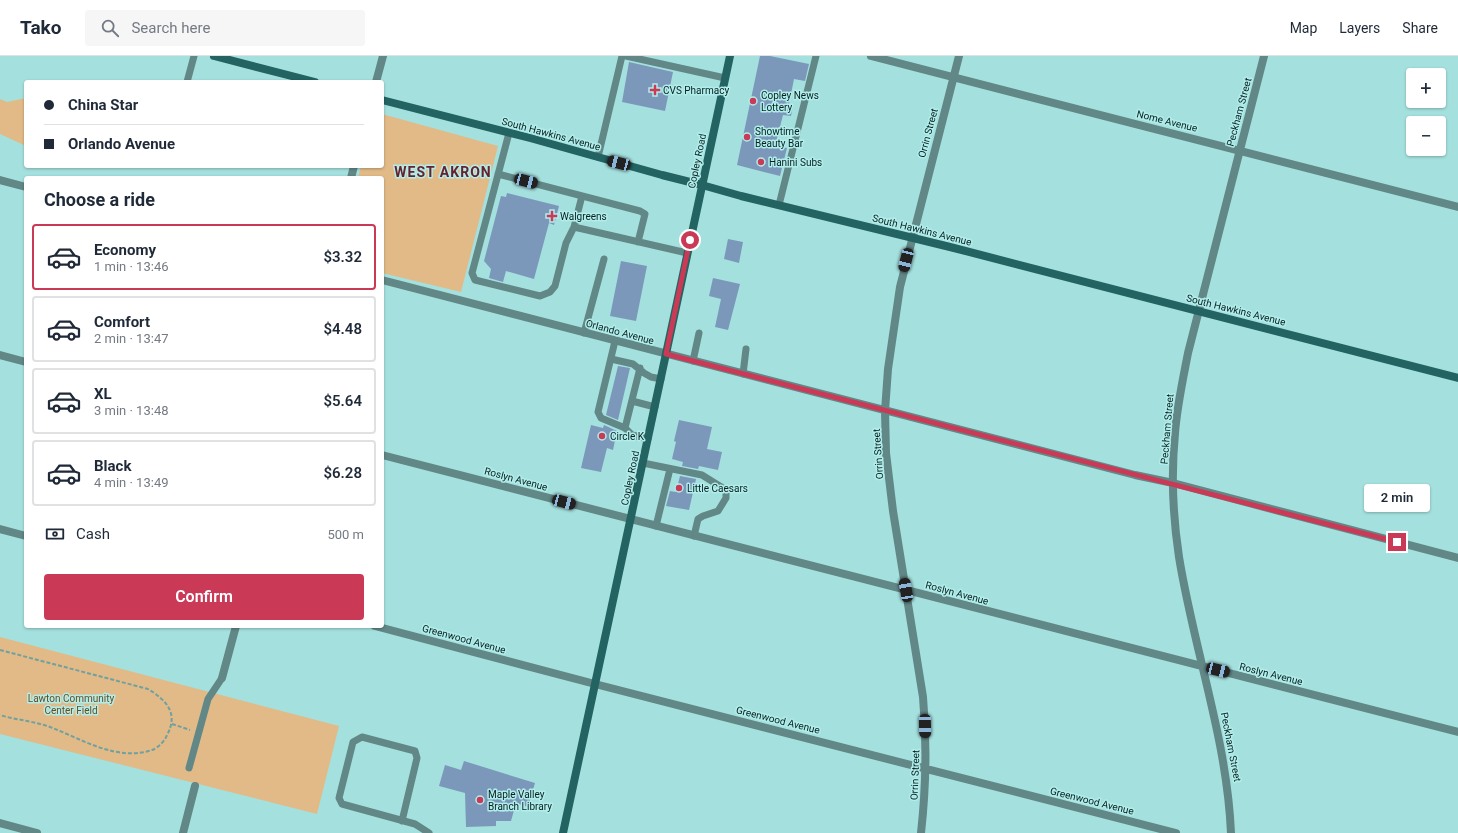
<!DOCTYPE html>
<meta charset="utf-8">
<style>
body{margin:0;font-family:Roboto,sans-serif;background:#f6f6f7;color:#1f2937;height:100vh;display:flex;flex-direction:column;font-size:15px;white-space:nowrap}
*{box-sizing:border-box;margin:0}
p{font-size:13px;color:#747a83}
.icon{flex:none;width:22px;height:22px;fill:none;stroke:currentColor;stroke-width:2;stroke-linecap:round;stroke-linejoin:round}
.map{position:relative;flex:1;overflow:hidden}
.details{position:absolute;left:24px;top:120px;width:360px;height:452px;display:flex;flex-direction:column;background:#fff;border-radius:4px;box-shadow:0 1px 3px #0004}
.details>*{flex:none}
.guide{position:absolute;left:24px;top:24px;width:360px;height:88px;border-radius:4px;box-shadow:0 1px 3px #0004;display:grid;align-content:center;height:88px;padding:0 20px;background:#fff}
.buttons{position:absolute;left:1406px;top:12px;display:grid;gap:8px}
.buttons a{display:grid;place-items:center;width:40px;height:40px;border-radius:4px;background:#fff;box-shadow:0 1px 3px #0004;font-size:20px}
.end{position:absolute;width:18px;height:18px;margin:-9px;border:5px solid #ca3a57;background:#fff;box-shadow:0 0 0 2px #fff}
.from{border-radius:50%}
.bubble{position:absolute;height:28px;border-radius:4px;background:#fff;box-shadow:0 1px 3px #0004;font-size:13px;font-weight:600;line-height:28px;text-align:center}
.car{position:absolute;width:12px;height:24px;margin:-12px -6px;border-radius:5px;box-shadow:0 0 3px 1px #0007;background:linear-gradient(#222 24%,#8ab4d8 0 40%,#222 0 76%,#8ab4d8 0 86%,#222 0)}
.guide b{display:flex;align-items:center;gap:14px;height:38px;font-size:15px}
.guide b+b{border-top:1px solid #e0e1e3}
.guide i{width:10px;height:10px;background:#1f2937}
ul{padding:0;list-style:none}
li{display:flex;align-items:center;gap:12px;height:66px;margin:0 8px 6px;padding:0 12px;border:2px solid #e0e1e3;border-radius:4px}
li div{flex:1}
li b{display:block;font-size:15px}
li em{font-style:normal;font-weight:600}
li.active{border-color:#ca3a57}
li>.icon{width:36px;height:36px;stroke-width:1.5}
h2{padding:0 20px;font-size:18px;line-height:48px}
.pay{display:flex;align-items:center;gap:10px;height:44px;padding:0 20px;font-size:15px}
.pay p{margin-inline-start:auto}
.action{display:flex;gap:8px;margin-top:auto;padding:8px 20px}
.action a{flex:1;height:46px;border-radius:4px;background:#ca3a57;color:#fff;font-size:16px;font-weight:600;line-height:46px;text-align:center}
header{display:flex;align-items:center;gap:24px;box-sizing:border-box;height:56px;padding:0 20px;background:#fff;border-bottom:1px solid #e0e1e3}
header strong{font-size:19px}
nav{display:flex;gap:22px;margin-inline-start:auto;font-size:14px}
.search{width:280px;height:36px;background:#f6f6f7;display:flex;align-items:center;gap:10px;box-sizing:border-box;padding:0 14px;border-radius:4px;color:#747a83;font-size:15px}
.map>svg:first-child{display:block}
</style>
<header>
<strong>Tako</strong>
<div class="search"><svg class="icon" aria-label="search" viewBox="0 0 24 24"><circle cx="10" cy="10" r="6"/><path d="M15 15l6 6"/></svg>Search here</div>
<nav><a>Map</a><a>Layers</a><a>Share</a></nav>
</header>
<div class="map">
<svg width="1458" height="777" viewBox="0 0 1458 777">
<rect width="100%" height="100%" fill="#a4e0de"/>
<path fill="#e1ba87" d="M26 42V90L0 78V43L7 46Z
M382 58 498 90 461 236 382 217V122H358L361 110H382Z
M0 581 339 670 317 758 0 678Z"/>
<path fill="#7b98bb" d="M760 0H770L809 8 805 25 794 23 789 48 793 49 791 60 783 59 775 90 787 92 780 120 737 109Z
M629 6 673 16 665 55 622 46Z
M507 137 559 150 554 169 549 167 534 223 506 215 503 226 489 222 491 213 484 205 501 140 506 141Z
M728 183 743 186 739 207 724 203Z
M621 205 647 210 636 265 610 260Z
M713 222 740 228 728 274 715 271 721 243 709 240Z
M618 310 630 312 618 364 606 359Z
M679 364 712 371 707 393 722 396 718 414 699 410 698 413 682 410 683 406 672 403 676 386 674 385Z
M591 369 603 372 604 369 617 375 613 394 607 392 601 416 581 412Z
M680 420 696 423 689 454 666 450 670 435 676 436Z
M464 705 535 727 528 751 516 747 511 765H496V770L466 771 465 737 439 730 445 709 461 714Z"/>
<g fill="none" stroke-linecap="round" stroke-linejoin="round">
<path stroke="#70a09f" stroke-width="2" stroke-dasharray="4 2" stroke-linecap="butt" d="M0 594 148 633C166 644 179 657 167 679 165 685 158 692 152 694 117 706 82 683 50 671 34 665 16 664 0 659
M172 668 190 674"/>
<path stroke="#618786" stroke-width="7" d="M626 0 725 22
M187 26 194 0
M509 77 472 217 475 224 540 240 550 236 555 230 566 187 574 171 687 197
M598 101 622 0
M498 118 640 155 645 158 638 186
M779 149 816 0
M574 171 582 140
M584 277 604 203
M615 285 598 356 601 362 625 372 632 379 648 383
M611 303 633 308 644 317 651 321 661 323
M693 305 699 277
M743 318 746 293
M632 345 655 351
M625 372 640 312
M643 407 702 419 726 434V442L718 455 703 460 698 463 694 480
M656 470 670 413
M189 712 208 643 222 622
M402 765 417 702 415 695 362 681 353 686 339 742 342 748 415 768 429 777"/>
<path stroke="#618786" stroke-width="8" d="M871 0 1458 151
M376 26 383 0
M351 122 354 110
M0 124 26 131
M382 224 1135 419 1173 427 1458 502
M0 299 26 306
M382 399 1458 676
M0 473 26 480
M375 570 595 628 1176 777
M222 622 236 570
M0 767 37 777
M183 777 195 730
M921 777C926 732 927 687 923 641L893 455 886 397 885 355 888 313 900 231 959 0
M1231 777C1227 683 1194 594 1179 501 1173 461 1171 418 1175 377 1177 350 1183 323 1188 297L1264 0"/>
<path stroke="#236362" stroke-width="8" d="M214 0 315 26
M382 44 530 82 662 119 702 129 741 140 950 191 1458 322
M563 777 730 0"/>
</g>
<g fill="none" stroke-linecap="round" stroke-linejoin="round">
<path stroke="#ca3a57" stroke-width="5" d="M690 184 666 298 1397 486"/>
</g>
<g fill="#ca3a57" stroke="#b1edeb" stroke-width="1.5">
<path d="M653 28h4v4h4v4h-4v4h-4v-4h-4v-4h4z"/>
<circle cx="753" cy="45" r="4"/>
<circle cx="747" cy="81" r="4"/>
<circle cx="761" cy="106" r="4"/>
<path d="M550 154h4v4h4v4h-4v4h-4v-4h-4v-4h4z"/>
<circle cx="602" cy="380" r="4"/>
<circle cx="679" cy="432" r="4"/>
<circle cx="480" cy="744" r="4"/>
</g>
<g text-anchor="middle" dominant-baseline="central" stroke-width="3" stroke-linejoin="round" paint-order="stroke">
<g font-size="10" fill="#082120" stroke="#b1edeb" text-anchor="start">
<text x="663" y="34">CVS Pharmacy</text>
<text x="761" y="39">Copley News<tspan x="761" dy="12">Lottery</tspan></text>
<text x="755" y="75">Showtime<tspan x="755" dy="12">Beauty Bar</tspan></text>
<text x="769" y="106">Hanini Subs</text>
<text x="560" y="160">Walgreens</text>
<text x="610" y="380">Circle K</text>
<text x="687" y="432">Little Caesars</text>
<text x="488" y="738">Maple Valley<tspan x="488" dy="12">Branch Library</tspan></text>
</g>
<g font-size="10" fill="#082120" stroke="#b1edeb">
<text transform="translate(1239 56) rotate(-75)">Peckham Street</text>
<text transform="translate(1167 65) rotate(14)">Nome Avenue</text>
<text transform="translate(928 77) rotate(-75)">Orrin Street</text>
<text transform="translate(551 78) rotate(15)">South Hawkins Avenue</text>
<text transform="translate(697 105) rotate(-78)">Copley Road</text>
<text transform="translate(922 174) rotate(14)">South Hawkins Avenue</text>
<text transform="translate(1236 254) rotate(14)">South Hawkins Avenue</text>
<text transform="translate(620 276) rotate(15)">Orlando Avenue</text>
<text transform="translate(1167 373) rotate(-85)">Peckham Street</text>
<text transform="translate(878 398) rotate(-94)">Orrin Street</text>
<text transform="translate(630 422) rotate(-78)">Copley Road</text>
<text transform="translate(516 423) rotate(15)">Roslyn Avenue</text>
<text transform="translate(957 537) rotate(15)">Roslyn Avenue</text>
<text transform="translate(464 583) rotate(15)">Greenwood Avenue</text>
<text transform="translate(1271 618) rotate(14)">Roslyn Avenue</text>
<text transform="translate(778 664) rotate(14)">Greenwood Avenue</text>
<text transform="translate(1231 691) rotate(79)">Peckham Street</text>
<text transform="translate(915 719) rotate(-88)">Orrin Street</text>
<text transform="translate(1092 745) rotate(14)">Greenwood Avenue</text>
</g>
<g font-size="10" fill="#694a1c" stroke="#b1edeb">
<text x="71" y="642">Lawton Community<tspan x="71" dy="12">Center Field</tspan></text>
</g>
<g font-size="14" font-weight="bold" letter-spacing="1" fill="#67212d" stroke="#b1edeb">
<text x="443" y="116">WEST AKRON</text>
</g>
</g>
</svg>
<div class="buttons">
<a>+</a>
<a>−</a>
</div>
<i class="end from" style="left:690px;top:184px"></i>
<i class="end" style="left:1397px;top:486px"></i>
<div class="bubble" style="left:1364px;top:428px;width:66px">2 min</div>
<i class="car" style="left:619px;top:107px;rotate:285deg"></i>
<i class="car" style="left:526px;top:125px;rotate:105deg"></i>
<i class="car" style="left:906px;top:204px;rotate:194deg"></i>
<i class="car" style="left:564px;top:446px;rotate:105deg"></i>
<i class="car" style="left:906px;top:534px;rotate:350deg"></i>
<i class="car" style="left:1218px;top:614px;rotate:104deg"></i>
<i class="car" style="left:925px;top:670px;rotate:179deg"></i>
<div class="guide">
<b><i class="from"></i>China Star</b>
<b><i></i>Orlando Avenue</b>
</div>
<section class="details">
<h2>Choose a ride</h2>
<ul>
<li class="active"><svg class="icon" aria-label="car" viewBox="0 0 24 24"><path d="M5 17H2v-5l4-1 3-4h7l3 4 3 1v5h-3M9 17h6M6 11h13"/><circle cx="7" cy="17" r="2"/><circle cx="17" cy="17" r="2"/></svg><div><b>Economy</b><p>1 min · 13:46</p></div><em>$3.32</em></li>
<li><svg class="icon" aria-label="car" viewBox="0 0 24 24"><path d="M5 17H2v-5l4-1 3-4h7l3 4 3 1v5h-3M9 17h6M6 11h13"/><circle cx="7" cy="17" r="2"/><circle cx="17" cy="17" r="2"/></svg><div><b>Comfort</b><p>2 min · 13:47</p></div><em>$4.48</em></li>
<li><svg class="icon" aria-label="car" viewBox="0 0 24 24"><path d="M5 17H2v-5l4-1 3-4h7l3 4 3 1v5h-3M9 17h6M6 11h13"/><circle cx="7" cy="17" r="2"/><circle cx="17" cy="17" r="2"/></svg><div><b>XL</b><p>3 min · 13:48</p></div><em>$5.64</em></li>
<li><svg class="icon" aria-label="car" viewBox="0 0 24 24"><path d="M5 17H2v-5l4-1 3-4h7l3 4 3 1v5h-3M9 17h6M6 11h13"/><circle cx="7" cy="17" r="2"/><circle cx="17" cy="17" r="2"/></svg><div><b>Black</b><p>4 min · 13:49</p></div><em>$6.28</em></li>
</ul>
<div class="pay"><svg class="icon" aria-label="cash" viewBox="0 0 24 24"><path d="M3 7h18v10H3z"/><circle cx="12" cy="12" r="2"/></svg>Cash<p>500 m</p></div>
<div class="action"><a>Confirm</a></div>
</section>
</div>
